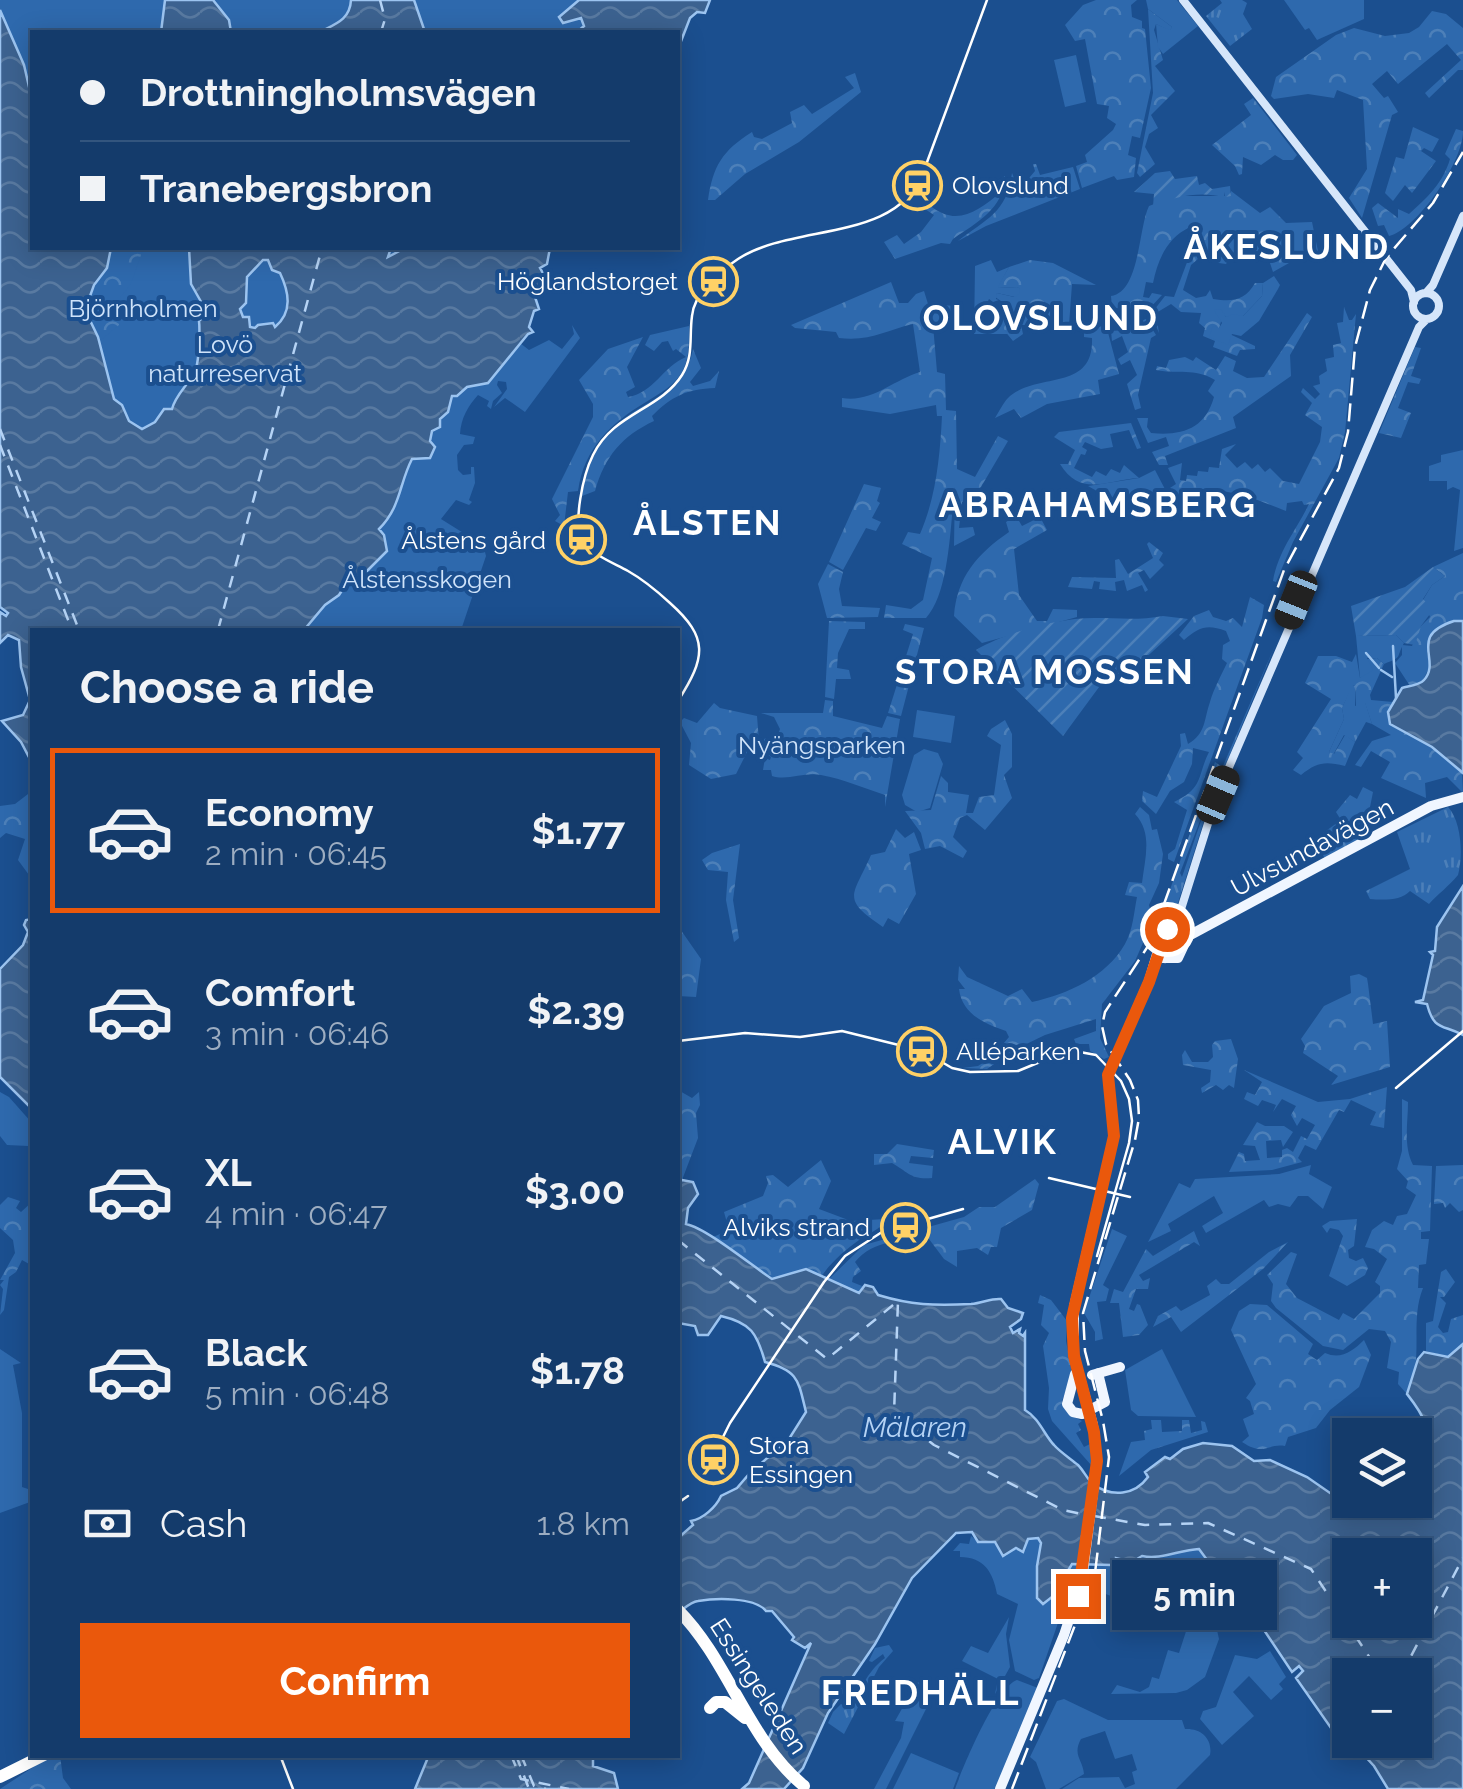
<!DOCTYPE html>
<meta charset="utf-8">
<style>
body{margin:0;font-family:Raleway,sans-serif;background:#1d4271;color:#f1f3f6;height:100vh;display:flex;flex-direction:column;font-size:38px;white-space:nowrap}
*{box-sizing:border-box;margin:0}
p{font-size:32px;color:#9dadc1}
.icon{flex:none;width:55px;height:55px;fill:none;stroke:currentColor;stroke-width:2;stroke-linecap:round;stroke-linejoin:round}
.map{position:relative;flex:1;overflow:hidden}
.side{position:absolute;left:30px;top:628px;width:650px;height:1130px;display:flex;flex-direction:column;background:#143b6b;border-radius:0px;box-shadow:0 5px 25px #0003,0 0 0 2px #33557e}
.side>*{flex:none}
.banner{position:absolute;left:30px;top:30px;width:650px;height:220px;border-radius:0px;box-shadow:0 5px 25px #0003,0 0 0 2px #33557e;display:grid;align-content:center;height:220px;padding:0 50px;background:#143b6b}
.fabs{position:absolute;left:1332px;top:1418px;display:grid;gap:20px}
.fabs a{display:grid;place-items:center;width:100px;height:100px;border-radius:0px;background:#143b6b;box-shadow:0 5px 25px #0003,0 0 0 2px #33557e;font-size:50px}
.end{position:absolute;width:45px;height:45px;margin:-22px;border:12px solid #ea580c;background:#fff;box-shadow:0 0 0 5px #fff}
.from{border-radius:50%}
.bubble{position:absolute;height:70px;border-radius:0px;background:#143b6b;box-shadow:0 5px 25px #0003,0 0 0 2px #33557e;font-size:32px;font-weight:700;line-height:70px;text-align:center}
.car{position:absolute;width:30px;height:60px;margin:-30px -15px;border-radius:12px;box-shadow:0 0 8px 2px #0007;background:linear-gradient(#222 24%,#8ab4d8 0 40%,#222 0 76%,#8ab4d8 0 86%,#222 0)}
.banner b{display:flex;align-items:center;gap:35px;height:95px;font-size:38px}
.banner b+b{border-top:2px solid #33557e}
.banner i{width:25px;height:25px;background:#f1f3f6}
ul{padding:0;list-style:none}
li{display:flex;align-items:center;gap:30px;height:165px;margin:0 20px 15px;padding:0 30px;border:5px solid transparent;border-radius:0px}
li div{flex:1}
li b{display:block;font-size:38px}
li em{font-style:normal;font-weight:700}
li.on{border-color:#ea580c}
li>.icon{width:90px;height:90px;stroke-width:1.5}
h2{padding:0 50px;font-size:45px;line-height:120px}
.pay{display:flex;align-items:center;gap:25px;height:110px;padding:0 50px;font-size:38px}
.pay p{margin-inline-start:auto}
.action{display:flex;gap:20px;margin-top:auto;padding:20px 50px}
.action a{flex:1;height:115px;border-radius:0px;background:#ea580c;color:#fff;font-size:40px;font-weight:700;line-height:115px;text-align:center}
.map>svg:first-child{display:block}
</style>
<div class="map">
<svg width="1463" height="1789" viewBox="0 0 1463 1789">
<defs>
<pattern id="grass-tufts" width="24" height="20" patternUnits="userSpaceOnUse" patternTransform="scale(2.5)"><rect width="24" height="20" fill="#2e69ad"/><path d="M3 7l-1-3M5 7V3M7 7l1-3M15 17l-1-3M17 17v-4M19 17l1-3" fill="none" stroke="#4d80b9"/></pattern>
<pattern id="forest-crowns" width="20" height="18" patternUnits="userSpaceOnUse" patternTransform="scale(2.5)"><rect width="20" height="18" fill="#2e69ad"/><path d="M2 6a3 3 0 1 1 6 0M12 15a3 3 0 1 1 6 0" fill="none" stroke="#4d80b9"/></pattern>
<pattern id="garden-furrows" width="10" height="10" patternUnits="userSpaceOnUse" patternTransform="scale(2.5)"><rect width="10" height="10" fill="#2e69ad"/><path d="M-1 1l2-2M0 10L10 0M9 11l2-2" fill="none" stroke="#4d80b9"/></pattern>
<pattern id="water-waves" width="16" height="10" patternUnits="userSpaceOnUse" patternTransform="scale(2.5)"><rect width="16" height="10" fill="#3c6290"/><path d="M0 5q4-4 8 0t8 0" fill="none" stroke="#597aa1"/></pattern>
</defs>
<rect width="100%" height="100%" fill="#1b4f8f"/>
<path fill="url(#grass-tufts)" d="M1220 0H1242L1247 3 1243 14 1252 29 1230 46 1206 16 1222 3Z
M1277 641 1210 802 1176 909 1164 924 1160 918 1215 762 1221 766 1180 873 1182 877 1207 803Z
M1352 685 1356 686 1355 706 1365 702 1372 724 1366 722 1355 742 1344 735 1333 755 1329 752 1344 719 1342 708Z
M1448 807C1462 822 1463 857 1458 875 1449 886 1438 894 1429 904L1410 891C1401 901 1383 900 1370 899L1366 891 1410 869 1397 832Z
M889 1645 893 1651 879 1667 844 1734 828 1723 833 1712 841 1704 846 1707C864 1689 865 1673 885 1658L883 1654 872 1662 869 1661 875 1648Z"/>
<path fill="url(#forest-crowns)" d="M1096 0H1137L1131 5 1132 17 1142 21V28L1145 29 1151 88 1140 138 1132 136 1128 155 1136 158 1134 177 1117 180 1114 176 1082 188 1076 166 1087 162 1085 155 1113 130 1116 124 1107 118 1109 106 1097 104 1085 39 1075 41 1065 25 1083 5Z
M1148 9 1172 27 1170 31 1156 24 1154 30 1163 60 1155 66 1175 91 1151 115 1158 128 1149 134 1145 147 1155 164 1140 177 1137 173 1153 93Z
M1432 11 1446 14 1463 28V70H1458L1429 98 1425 93 1461 60 1447 44 1398 84 1387 71 1372 84 1384 98 1388 96 1398 112 1392 115 1362 218 1349 198 1367 169 1363 100 1337 90 1334 98 1308 94 1274 99 1271 96 1276 77 1336 35 1354 28 1385 36 1409 33 1419 27Z
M855 73 861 92 799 142 745 174 715 200H708C713 166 722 151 752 132L754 137 762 139 792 123 790 112 804 105 812 114 854 88 845 77Z
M1253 98 1297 155 1293 160H1283L1275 155 1261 165 1243 157 1242 174 1239 175 1235 166 1212 145 1251 115 1244 104Z
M1413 127 1439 139 1432 152 1424 148 1421 151 1436 161 1412 193 1405 185 1393 201 1385 193 1396 157 1404 159Z
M1456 129 1463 131C1463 163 1416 230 1389 236L1384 225 1378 226 1372 208 1378 203 1398 218V209L1409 214C1427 198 1443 183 1450 159L1445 154Z
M1033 164H1036L1040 175 1073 167 1080 189 986 226 958 241C986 219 1007 213 1012 173L1017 186 1024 184 1035 171Z
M1005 176C1004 209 977 222 953 239L950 244 941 243 895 259 884 242 897 235 904 244 921 232 934 215 925 209 928 204C956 228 977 212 1001 192L998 181Z
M1231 191 1260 213 1270 207 1286 223 1312 222 1319 256 1289 263 1273 272 1268 257 1257 253 1253 258 1244 253 1234 252 1226 264 1212 262 1206 252 1191 265 1183 290 1196 298 1206 296 1210 290 1213 299C1232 302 1245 301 1255 283H1263L1262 296 1243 316 1226 317 1223 314 1219 329 1255 346V349L1240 350 1237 356 1213 347 1215 341 1203 336 1205 328 1199 323 1201 313 1181 312 1171 304 1156 313 1159 333 1151 314 1165 296 1174 297 1195 241 1190 227C1167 238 1158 259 1153 283L1146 282 1143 297 1149 298 1152 293 1162 295 1149 309 1112 308 1111 296C1140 292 1138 229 1149 206L1176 196H1231Z
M111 248H189L105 368 98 337 85 310Z
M1030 260 1053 263 1096 285 1072 284 1069 325H1021L1023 334 1013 341 999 324 1001 318H1008L1010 307 995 297 997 293 1014 297 1020 288 997 287 1009 267Z
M891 282 899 303H908L916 294 924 291 928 304 955 306V315L933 325 937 372 945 374 946 410 956 411 957 469 975 477 998 436 1008 441 981 487 962 502 959 528 973 527 975 535 954 546 955 487C950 523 950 592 926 618H884L886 605 911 609 923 600 932 558 902 544 908 532 920 534C936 497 940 457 942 416H937L936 405 890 414 842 407V398C872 403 893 380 920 372L913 324C887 330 869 342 839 338L836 332 795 328 791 325Z
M1344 307 1349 320H1352L1356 314 1345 432 1339 458 1293 542 1276 582 1273 581C1278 551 1297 529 1309 504L1304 505 1302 501 1287 503 1286 511C1245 495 1219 483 1175 497L1170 488 1176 484 1168 468 1182 463 1180 480 1186 481 1187 475 1197 476 1198 471 1208 472 1209 467 1219 468 1222 449 1236 444 1225 455 1237 468 1245 462 1252 469 1258 464 1265 472 1270 468 1283 481 1299 484 1320 442 1322 427 1305 415 1312 403 1301 392 1303 388 1315 399 1320 394 1313 386 1320 384 1319 376 1327 371 1325 359 1334 357 1333 345 1341 343 1337 323 1343 322Z
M1307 313 1312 317 1290 355 1291 376 1233 417 1236 428 1165 456 1168 465H1159L1152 452 1169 446 1166 437 1148 443 1137 418H1148L1147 427 1151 433C1182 436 1205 429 1214 397L1208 391 1215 380C1193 367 1180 375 1156 370L1157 366 1166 368 1169 360 1185 357 1193 361 1196 357 1216 370 1225 356 1236 361 1233 371 1247 378 1264 377Z
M1146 319 1156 335 1151 338 1138 395 1141 408 1135 410 1127 384 1137 375 1130 360 1121 365 1118 359 1128 352 1122 336 1112 341 1111 331 1125 330V327Z
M1106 325 1119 374 1098 380 1100 394 1047 404 1021 418 1014 409 995 418C999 412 1003 403 1008 398 1036 371 1094 393 1092 338L1084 337V331Z
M689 326C689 342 690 358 682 372 674 386 660 393 646 402 611 423 584 448 578 491L568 492 564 526 555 521 560 515 552 499 593 417V404L579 380 608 349 643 337 627 367 635 387 626 392 628 397C654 393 663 366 686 357L676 349 673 351 668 341 662 342 654 351 645 345 650 335Z
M1415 347 1421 348 1411 376 1421 379 1419 384 1408 382 1398 408 1411 413 1401 438 1379 433Z
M693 349 701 368 690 382 693 386 710 381 719 371 715 388C687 389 672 396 652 416L654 421C622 436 605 456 595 491L582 496C587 469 594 444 616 425 646 399 685 393 693 349Z
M1131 423 1141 448 1137 449 1129 430 1110 434 1113 447 1101 449 1085 442 1082 447 1087 450 1085 455 1081 454 1074 468 1092 477 1096 471 1106 476 1111 469 1120 473 1124 465 1139 478C1106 480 1081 498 1060 464H1068L1075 450 1054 437 1059 432Z
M864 484 881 488 877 501 880 503 872 518 881 522 876 531 866 528 843 570 829 562Z
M1016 516 1022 526 1040 517 1047 530 1014 549 1019 595 1037 621H1047L1053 609 1077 610V617L982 643 954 616C957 577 977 554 1009 532L1006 522Z
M1149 542 1163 553 1159 560 1164 565 1150 579 1144 570 1138 573 1148 590 1145 592 1142 585 1127 591 1124 580 1115 582 1116 591 1099 589 1100 582 1094 581 1092 589 1068 587 1072 577 1116 578 1115 560 1119 559 1128 574 1153 558 1147 544Z
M1463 553V621H1454L1427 653 1430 666 1422 682 1410 686 1395 663 1402 655V645L1412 646 1421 626 1430 617 1423 600 1432 585 1445 576 1433 567Z
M828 564 843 572 839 589 842 606 880 608 878 617 827 618 818 584Z
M1250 597 1264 605 1262 618 1174 862 1168 859V854L1175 849 1187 810 1174 802C1204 788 1197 776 1209 752L1193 748 1192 764 1184 782 1170 791 1156 814 1142 801 1143 791 1157 797 1181 746 1180 734 1185 733 1188 744C1206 734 1204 719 1210 702 1214 688 1221 676 1227 663L1222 659 1223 645 1230 641 1226 631C1207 624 1199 627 1184 640L1179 635 1194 616 1209 610 1213 617 1226 621 1233 618 1242 627Z
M829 621 865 622V629H849L838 653 837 668 849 670 851 679H836L834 699 825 697Z
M905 624 924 628 901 716 888 713 913 634 903 630Z
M1356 654 1360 678 1370 666 1367 659 1377 658 1384 664 1370 695 1371 700 1393 702 1388 712 1391 724 1432 747 1462 771 1463 793 1447 777 1425 783 1426 798 1381 778 1390 762 1371 751 1361 767 1355 765 1372 741 1391 735 1372 724 1365 703 1356 712V687L1353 685 1342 708 1344 719 1329 752 1334 754 1345 735 1355 742 1345 766C1325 761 1317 762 1301 775L1293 770 1303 758 1297 752 1331 699 1305 683 1318 656H1336L1352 662Z
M825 700 833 701V716L882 728 887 716 900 719 885 807V795C864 788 843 779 821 775 804 772 787 781 772 776L771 770H763L765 758 770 760 771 757 764 752V739L778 735 780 729 774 717 761 713H823Z
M714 703 720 708 757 716 760 754 754 750 747 752 736 774 711 779 689 765 691 743 680 722 684 718 697 723Z
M1005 720 1012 734V767L1004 775 1012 798 985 830 967 815 960 818 953 837 967 851 963 858 940 846 925 849 921 833 905 811 931 810 941 776 948 783V792L969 795 966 813H973L979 797 994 795 1001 745 987 736 991 729Z
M1363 787 1373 792 1370 807 1381 808V813L1356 826 1362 838 1325 859 1322 853 1355 836 1349 826 1319 842V836L1341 820 1336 812 1350 795 1357 799Z
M32 791V875H29L18 860 25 839 6 833 0 838V806L15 804Z
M1140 807 1149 815 1152 830 1157 829 1163 854 1159 883 1149 905 1153 920 1135 961 1102 1004 1100 1038 1109 1057 1104 1059 1090 1051 1089 1044H1076L1074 1039 1096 1031V1019L1045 1035 1014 1050 987 1069 963 1068 978 1066 992 1057 1009 1037 1006 1031C985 1024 962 1014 959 989H965L958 980 959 966 967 977 1008 996 1022 989 1032 1002C1068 994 1106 977 1125 944 1133 930 1134 912 1137 897L1125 895 1129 882 1142 883C1145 858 1153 833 1135 814Z
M896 829 905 838 914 832 921 850 909 854 916 894 899 924 888 918 883 927C841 898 852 898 871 855L885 852Z
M740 844 733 900 739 938 734 942 726 900 728 872 708 870 702 860 712 853Z
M678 926 701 959 696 997 678 996Z
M1359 974 1367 978 1368 984 1373 1024 1387 1021 1390 1067 1331 1085 1338 1076 1303 1053 1305 1046 1301 1039 1324 1006 1351 993 1350 976Z
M1231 1039 1238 1059 1234 1088 1229 1085 1223 1090 1216 1085 1202 1093 1201 1088 1210 1082 1211 1070 1183 1065 1182 1055 1185 1050 1192 1062H1208L1213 1057 1212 1045 1215 1041Z
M1244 1070 1318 1102 1350 1099 1387 1087 1384 1128 1370 1125 1376 1112 1351 1100 1344 1112 1339 1110 1316 1150 1305 1145 1298 1158 1302 1162 1272 1170 1229 1172 1239 1152 1244 1154 1245 1161 1260 1160 1255 1146 1243 1145 1257 1122 1265 1126H1284L1293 1132 1283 1147 1281 1140 1266 1141 1267 1158 1282 1157V1150L1287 1148 1293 1152 1301 1136 1307 1139 1315 1125 1302 1118 1297 1126 1291 1115 1296 1106 1282 1099 1273 1112 1276 1105 1262 1100 1258 1106 1244 1099 1247 1092 1255 1095 1262 1082Z
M678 1090 692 1098 699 1092 700 1105 696 1113 698 1138 682 1180 678 1181Z
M1402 1099 1408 1102C1408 1123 1403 1145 1413 1165L1432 1166 1430 1231 1421 1232V1239H1429L1426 1264 1419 1265 1418 1288H1423C1409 1323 1425 1360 1407 1394L1398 1384 1399 1372 1387 1368 1391 1342 1385 1331 1369 1329 1343 1350 1323 1346 1276 1308 1271 1301 1273 1284 1267 1275 1291 1252 1297 1254 1286 1284 1297 1298 1339 1320 1343 1313 1354 1319 1380 1293V1286L1375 1282 1387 1259 1374 1249 1365 1247 1372 1230 1384 1221 1393 1225 1397 1216 1407 1214 1416 1195 1406 1188 1408 1181 1397 1169 1402 1151Z
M897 1144 934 1150 933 1158 911 1156 909 1163 933 1166 932 1178C911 1180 908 1172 892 1163L874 1165V1154H887Z
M821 1160 831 1181 819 1209 851 1221 886 1219C880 1230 869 1233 859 1240 845 1250 831 1262 821 1277L806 1269 772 1279 711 1238 729 1230 724 1212 763 1196 768 1183 766 1176 773 1175 788 1187Z
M1463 1165V1210L1459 1212 1450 1203 1445 1208 1443 1203 1434 1204 1436 1166Z
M1035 1179 1039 1184 1032 1210 1001 1228 997 1247H991L988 1255 977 1248 957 1251V1267L944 1259 929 1239C901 1241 874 1239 855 1262L861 1271 853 1277 852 1282 862 1286 860 1293 828 1280 864 1245 964 1217 979 1207H995Z
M8 1197 20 1201 16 1208 21 1212 32 1202V1262L31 1265 22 1260 16 1272 9 1277 4 1310 0 1315 3 1289 0 1285 4 1280H0L15 1253 13 1240 0 1228V1205Z
M1357 1219 1354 1246 1348 1250 1349 1258 1356 1261 1363 1258 1368 1268 1365 1275 1347 1286 1329 1276 1343 1236 1339 1230 1330 1228 1327 1233 1322 1226 1330 1221Z
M1194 1231 1200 1246 1194 1242 1139 1275 1143 1281 1150 1278 1148 1289H1136L1129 1309 1134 1311 1137 1304 1140 1305 1148 1325 1139 1335 1123 1337 1119 1303H1110L1114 1289 1123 1292 1146 1249 1153 1256Z
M1288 1242 1263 1269 1181 1332 1171 1317 1153 1327 1158 1316 1176 1306 1181 1311 1210 1295 1207 1286 1216 1279 1221 1284H1229L1269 1252Z
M1446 1269 1455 1282 1444 1297H1440L1446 1303 1438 1327 1443 1333 1448 1332 1451 1319 1463 1315V1344L1448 1357 1426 1351V1323L1433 1321 1441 1272Z
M1040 1295 1051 1300 1067 1321 1066 1341 1072 1373 1062 1401 1069 1414 1082 1421 1078 1424 1081 1430 1076 1433 1084 1447 1090 1444 1092 1466 1052 1421 1048 1409 1049 1388 1043 1346 1049 1333 1041 1325 1044 1305 1038 1303Z
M1250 1304 1267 1305 1313 1344 1308 1354 1317 1360 1325 1353C1341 1360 1353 1351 1364 1340L1371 1355 1359 1387 1330 1410 1316 1428 1288 1437 1285 1446C1267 1443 1265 1457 1242 1442L1249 1436 1243 1419 1254 1414 1250 1401 1246 1398 1256 1384 1231 1330 1239 1311Z
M1151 1420H1161L1162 1432 1182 1431V1420H1189L1191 1433 1202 1430 1201 1421 1205 1422 1208 1432 1151 1450 1119 1476 1131 1442 1145 1440 1144 1431 1152 1429Z
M34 1755H60L63 1778 71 1789H0L35 1766Z"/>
<path fill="#2e69ad" d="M0 0H648L628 32H32V248L80 299 96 344 119 325 121 296C135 284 136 264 144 248H492L276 467 0 448Z
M1146 0H1177L1198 26 1163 54 1158 47 1156 24 1170 30 1172 27 1148 9Z
M1284 0H1364V19L1317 40 1309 28 1305 30Z
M1076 55 1086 102 1065 107 1054 60Z
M991 260 997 272 1009 267 998 287 1020 288 1019 294 1015 297 997 293 996 299 999 300 993 302 989 299 979 321 990 327 996 323 997 316 1010 306 1008 319 1001 318 999 323 1008 334H974L975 266Z
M1274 276 1280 285 1278 289 1259 321 1241 336 1232 334 1228 345 1209 337 1213 326 1219 328 1222 323 1214 310 1221 309 1226 317 1233 314 1243 316 1262 296 1263 283Z
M572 325 580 338 525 412 505 398 494 407 507 389 506 382 498 381 497 385 502 393 493 401 491 409 487 406 489 401 478 395C468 406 461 418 460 434L475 437 473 444 464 445 457 455 458 470 463 475 471 474V467H474L475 483 469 500 472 502 469 505 456 500 441 519 465 534 462 544 485 552 486 556 461 630H304C317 610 336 597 351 578 373 573 380 555 384 535L379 529 397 504 404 472 413 458H430L434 445 430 438 433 428 441 423V417L452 396H457L467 387 488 383 520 343 529 350 549 340 562 349 574 334Z
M1463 450V548L1454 551 1460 490 1453 487 1447 490V481H1429V466L1441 462V455Z
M1155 470 1167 493 1135 492 1125 507 1088 486 1139 478Z
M1396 635 1404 643C1395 659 1404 656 1384 664L1377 658H1367L1373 670 1360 678 1356 636Z
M917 710 955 716 951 743 913 737Z
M924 749 938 753 943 764 930 808 917 812 905 805 902 795 914 755Z
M0 1092 9 1097 32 1123V1137L28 1146 7 1145 0 1136Z
M1311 1165 1309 1174 1332 1187 1323 1209 1308 1196H1298L1290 1207 1278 1204 1269 1207 1264 1200 1206 1233 1202 1226 1223 1213 1214 1196 1168 1224 1171 1231 1148 1242 1179 1183 1190 1188 1195 1179 1279 1174Z
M1112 1229 1127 1236 1103 1285 1109 1289 1106 1301 1097 1302 1103 1339 1095 1341V1332L1084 1313Z
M0 1349 21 1363 13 1365 22 1413V1487L31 1490 30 1502 0 1513Z
M1162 1349 1196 1417 1138 1416 1131 1410 1125 1370Z
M971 1536 979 1542H995L1006 1556 1011 1549 1025 1551 1028 1539 1038 1538 1041 1543 1037 1566 1048 1601 1068 1567 1080 1563 1070 1607 1060 1617 1039 1678 1034 1680 1015 1671 1009 1640 1018 1604 997 1594C993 1572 984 1557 960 1557V1551H953L960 1543 969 1544Z
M1195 1547 1203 1551 1212 1569 1225 1571 1227 1575 1202 1585 1170 1575 1165 1591 1153 1590 1146 1595 1138 1616 1134 1605 1098 1591 1092 1606 1087 1604 1098 1564 1115 1558 1157 1559Z
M1208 1587V1618L1217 1630 1219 1639 1205 1677 1187 1690 1176 1693 1111 1694 1117 1685 1140 1692 1149 1687 1152 1677 1159 1679 1168 1650 1179 1653 1190 1619 1197 1621Z
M1009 1617 1006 1634 1010 1667 995 1694 998 1679 962 1661 971 1646 988 1653Z
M1270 1651 1286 1677 1279 1684 1283 1689 1271 1700 1249 1676 1233 1692 1254 1716 1222 1745 1200 1719 1203 1711 1216 1707 1235 1655 1257 1659Z
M1017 1680 1038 1688 997 1789H955C963 1767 996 1687 1017 1680Z
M917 1682 933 1688 934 1693 886 1789H874L901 1738 904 1722 895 1721Z
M1064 1699 1108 1720H1182L1185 1729C1201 1728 1213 1739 1210 1755L1176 1789H1062L1079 1778 1119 1777 1125 1788 1135 1784 1132 1772 1137 1770 1132 1754 1115 1759 1105 1731 1081 1739C1072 1755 1083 1760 1084 1774L1059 1789H1046L1036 1762 1030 1757 1057 1701Z
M911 1753 959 1773 953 1789H893Z"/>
<path fill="url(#garden-furrows)" d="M1170 171 1175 179 1197 176 1199 185 1205 183 1212 189 1230 186 1231 196 1225 197 1224 192V197C1200 191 1175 196 1153 206L1154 194 1134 192 1155 173Z
M1433 567 1445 576 1432 585 1423 599 1433 610 1421 626 1415 645 1404 643 1396 635 1356 636 1351 606 1405 587Z
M1163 616 1188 619 1140 663 1102 683 1063 736 976 650C1003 634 1043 623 1075 619 1104 616 1133 622 1163 616Z"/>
<path fill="url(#water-waves)" stroke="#9cc4f0" stroke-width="2.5" fill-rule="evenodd" d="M165 0H213L229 20 231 32H161Z
M351 0H414L425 32H320C335 24 350 20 351 0Z
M579 0H710L705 13 697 12 690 18 678 49V32H577L584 26 581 18 563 23 559 17Z
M0 10 24 65 32 100V248H111L107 268 94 285 85 310 98 337 114 399 122 405 129 421 142 429 155 422 164 409H172C176 393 191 383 196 368 199 360 200 329 199 321L204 316V307L191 284 189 248H391L388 257 405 248H550L547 264 540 268 544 275 542 288 534 294 539 309 534 311 529 327 533 332 528 334 488 383 467 387 457 396H452L448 412 440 419V427L432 431 430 441 435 447 430 458 412 459C399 484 401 507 379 529L384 535 387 551 362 576 350 578 339 595 325 605 304 630H32V763L21 742 2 721 23 715 30 700 21 667 19 640 8 635 0 643V612L6 616 8 613 0 607ZM263 260H268L272 270 280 273C289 292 293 312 275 327L273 323 258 325 255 328 250 327 249 317H243L240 309 246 303 247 277Z
M1454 621H1463V773L1432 747 1390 724 1388 712 1402 688C1409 686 1420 685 1424 680 1442 660 1407 636 1454 621Z
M1463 886V1035C1442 1024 1434 1031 1427 1004L1415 1002 1423 1000 1433 955 1430 952 1435 951 1437 927Z
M32 919V1109L0 1077V969L23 945 28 932 24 925 26 920Z
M682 1180 693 1182 698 1194 688 1208 686 1224C706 1228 751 1265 772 1279L806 1269 859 1293 865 1285 873 1287 878 1295C911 1305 934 1306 971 1304 983 1303 991 1298 1001 1299L1008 1308 1023 1313 1021 1319 1010 1327 1013 1333 1020 1329 1019 1333 1023 1336 1025 1333V1410C1039 1418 1045 1436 1054 1445 1060 1452 1071 1459 1078 1465 1084 1471 1087 1479 1093 1484 1112 1498 1135 1495 1148 1477L1145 1472 1165 1457 1170 1459 1183 1449 1203 1443 1232 1446 1254 1461 1270 1460 1307 1477 1330 1493 1350 1489V1500H1415V1449C1435 1429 1421 1412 1407 1394L1418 1359 1424 1352 1448 1357 1463 1344V1789H1388L1374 1766 1350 1740H1415V1675H1350V1740L1336 1724 1331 1728 1296 1678 1303 1671 1299 1666 1292 1672 1228 1576 1225 1572H1216L1199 1549C1179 1550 1161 1560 1142 1556L1132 1562 1116 1558V1563L1112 1565 1072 1564 1052 1597 1043 1604 1037 1598V1566L1041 1543 1038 1538 1028 1539 1023 1552 1016 1548 1003 1556 995 1542H978L972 1532 956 1533 912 1578 875 1644 828 1713 803 1768 784 1789H742L749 1783 811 1643 805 1648 792 1640 794 1637 772 1611H766C755 1597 716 1598 698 1601 690 1602 684 1609 678 1613V1538L693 1525 691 1521C703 1519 716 1507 721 1496L737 1488 750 1473 789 1439 806 1412C798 1380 799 1371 765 1362 757 1333 751 1323 721 1316L708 1335H698L695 1326 678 1323V1181ZM1350 1555H1415V1620H1350Z
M429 1755H593V1766L614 1773 618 1789H415Z"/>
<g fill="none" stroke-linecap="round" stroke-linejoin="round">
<path stroke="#9cc4f0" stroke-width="2.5" d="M1393 646 1396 698
M1366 653 1379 668
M1381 670 1392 677"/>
<path stroke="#b5d3f5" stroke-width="2.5" stroke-dasharray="12 10" stroke-linecap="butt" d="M380 0 385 19 381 32
M0 429 79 630
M0 445 72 630
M218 630 322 248
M678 1240 827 1359 898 1301 894 1414 934 1445 1063 1510 1086 1515
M1094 1516 1145 1525 1208 1523 1311 1569 1372 1661 1370 1675
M1401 1675 1463 1558
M1362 1740 1360 1751 1366 1740
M511 1755 521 1779 569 1789
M516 1755 529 1789
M521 1755 534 1786 546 1789"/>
<path stroke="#d6e6fa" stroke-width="8" d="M1183 0 1411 290 1414 302
M1426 293 1433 285 1463 216
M1413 306a13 13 0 1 1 26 0a13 13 0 1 1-26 0Z
M1165 959 1172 950 1176 925 1217 795 1419 327 1426 320"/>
<path stroke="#f0f6ff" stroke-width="10" d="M1159 949 1163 958H1178L1185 943 1181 936
M1075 1374 1067 1404 1073 1412 1082 1414 1105 1402 1098 1373
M1092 1375 1120 1367
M1000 1789 1064 1635 1082 1580 1097 1461 1093 1425 1074 1356V1307L1114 1136 1108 1075 1149 981 1161 941 1169 936 1192 934 1431 806 1463 797"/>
<path stroke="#fff" stroke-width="12" d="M678 1610C729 1661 747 1739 804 1786
M710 1708 716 1702H725L745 1718
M0 1777 44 1755"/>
<path stroke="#fff" stroke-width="2.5" d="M678 701C706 657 709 638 670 603 657 591 644 580 628 571 614 563 594 556 584 542 571 525 584 473 593 455 613 413 660 410 682 375 694 356 689 337 692 316 694 293 720 271 738 259 793 223 896 243 923 173L987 0
M678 1041 745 1033 800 1037 842 1031 923 1051 952 1068 970 1072 1018 1071 1069 1050 1096 1055 1121 1081 1129 1099 1132 1121 1129 1143 1097 1256
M1396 1088 1463 1031
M1049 1178 1130 1197
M704 1475 730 1423 824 1282 845 1256 882 1232 963 1209
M678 1503 688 1496
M280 1755 293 1789"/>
<path stroke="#fff" stroke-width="2.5" stroke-dasharray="18 8" stroke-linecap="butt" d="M1012 1789 1095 1573 1109 1457 1103 1421 1085 1351 1083 1313 1135 1140 1139 1118 1138 1100 1130 1080 1106 1044 1102 1026 1105 1012 1150 943 1284 570 1339 468 1348 432 1355 347 1370 290 1386 258 1433 203 1463 152"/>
</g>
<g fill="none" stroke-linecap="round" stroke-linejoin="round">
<path stroke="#ea580c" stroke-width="12" d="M1078 1596 1097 1461 1094 1432 1074 1356 1072 1318 1114 1136 1108 1075 1149 982 1167 929"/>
</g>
<defs>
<symbol id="station-ring" viewBox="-11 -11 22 22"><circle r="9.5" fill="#1b4f8f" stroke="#ffd166" stroke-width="1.5"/><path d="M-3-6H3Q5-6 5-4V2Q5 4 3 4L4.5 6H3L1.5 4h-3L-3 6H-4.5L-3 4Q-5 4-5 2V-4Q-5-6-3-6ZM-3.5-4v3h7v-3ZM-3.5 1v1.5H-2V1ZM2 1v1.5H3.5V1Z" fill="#ffd166"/></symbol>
</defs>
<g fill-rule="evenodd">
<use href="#station-ring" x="890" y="158" width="55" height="55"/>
<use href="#station-ring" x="686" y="254" width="55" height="55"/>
<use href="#station-ring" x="554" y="512" width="55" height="55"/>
<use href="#station-ring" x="894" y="1024" width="55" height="55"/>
<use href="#station-ring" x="878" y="1200" width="55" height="55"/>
<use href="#station-ring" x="686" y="1432" width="55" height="55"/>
</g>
<g text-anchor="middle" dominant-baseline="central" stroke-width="8" stroke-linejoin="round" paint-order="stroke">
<g font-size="25" fill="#fff" stroke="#1b4f8f" text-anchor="start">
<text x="952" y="185">Olovslund</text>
<text x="678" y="281" text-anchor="end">Höglandstorget</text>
<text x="546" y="540" text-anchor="end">Ålstens gård</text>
<text x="956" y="1051">Alléparken</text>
<text x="870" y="1227" text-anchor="end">Alviks strand</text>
<text x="749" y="1445">Stora<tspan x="749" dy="29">Essingen</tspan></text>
</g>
<g font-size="25" fill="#cfe3fa" stroke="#1b4f8f">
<text x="143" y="308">Björnholmen</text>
<text x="225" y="344">Lovö<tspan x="225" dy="29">naturreservat</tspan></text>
<text x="427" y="579">Ålstensskogen</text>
<text x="822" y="745">Nyängsparken</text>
</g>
<g font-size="25" fill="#fff" stroke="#1b4f8f">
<text transform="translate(1312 847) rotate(-28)">Ulvsundavägen</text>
<text transform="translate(759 1686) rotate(57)">Essingeleden</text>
</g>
<g font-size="28" font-style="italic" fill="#b5d3f5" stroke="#1b4f8f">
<text x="915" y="1427">Mälaren</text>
</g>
<g font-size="35" font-weight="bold" letter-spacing="2.5" fill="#fff" stroke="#1b4f8f">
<text x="1287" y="246">ÅKESLUND</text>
<text x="1041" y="317">OLOVSLUND</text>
<text x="1098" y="504">ABRAHAMSBERG</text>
<text x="708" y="522">ÅLSTEN</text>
<text x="1045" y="671">STORA MOSSEN</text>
<text x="1003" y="1141">ALVIK</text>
<text x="921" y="1692">FREDHÄLL</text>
</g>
</g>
</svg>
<div class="fabs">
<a><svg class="icon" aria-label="layers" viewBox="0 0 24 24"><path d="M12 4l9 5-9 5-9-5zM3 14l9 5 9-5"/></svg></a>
<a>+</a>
<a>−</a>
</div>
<i class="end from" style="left:1167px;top:929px"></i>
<i class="end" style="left:1078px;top:1596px"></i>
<div class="bubble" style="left:1112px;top:1560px;width:165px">5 min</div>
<i class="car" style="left:1296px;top:600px;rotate:202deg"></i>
<i class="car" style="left:1218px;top:795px;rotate:23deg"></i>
<div class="banner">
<b><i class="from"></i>Drottningholmsvägen</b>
<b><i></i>Tranebergsbron</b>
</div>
<section class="side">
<h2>Choose a ride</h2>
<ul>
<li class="on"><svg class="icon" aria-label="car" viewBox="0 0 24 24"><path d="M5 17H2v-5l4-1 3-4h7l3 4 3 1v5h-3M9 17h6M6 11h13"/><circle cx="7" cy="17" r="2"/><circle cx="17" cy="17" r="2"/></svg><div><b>Economy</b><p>2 min · 06:45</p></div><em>$1.77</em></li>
<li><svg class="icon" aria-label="car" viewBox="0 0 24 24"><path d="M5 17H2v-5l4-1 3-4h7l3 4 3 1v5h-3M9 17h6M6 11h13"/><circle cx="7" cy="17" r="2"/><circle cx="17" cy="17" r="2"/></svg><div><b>Comfort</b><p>3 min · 06:46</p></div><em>$2.39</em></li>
<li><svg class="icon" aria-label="car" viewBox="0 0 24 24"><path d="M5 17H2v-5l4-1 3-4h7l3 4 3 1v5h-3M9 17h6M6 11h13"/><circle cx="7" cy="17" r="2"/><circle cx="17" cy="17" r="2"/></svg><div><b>XL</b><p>4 min · 06:47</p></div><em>$3.00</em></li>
<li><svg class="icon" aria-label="car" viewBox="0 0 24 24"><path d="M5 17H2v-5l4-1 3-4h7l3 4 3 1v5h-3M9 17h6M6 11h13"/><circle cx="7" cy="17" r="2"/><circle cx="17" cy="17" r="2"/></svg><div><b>Black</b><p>5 min · 06:48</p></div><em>$1.78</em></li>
</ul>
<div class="pay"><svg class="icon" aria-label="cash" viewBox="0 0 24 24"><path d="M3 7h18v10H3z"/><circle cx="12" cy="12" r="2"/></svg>Cash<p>1.8 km</p></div>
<div class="action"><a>Confirm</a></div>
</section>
</div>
